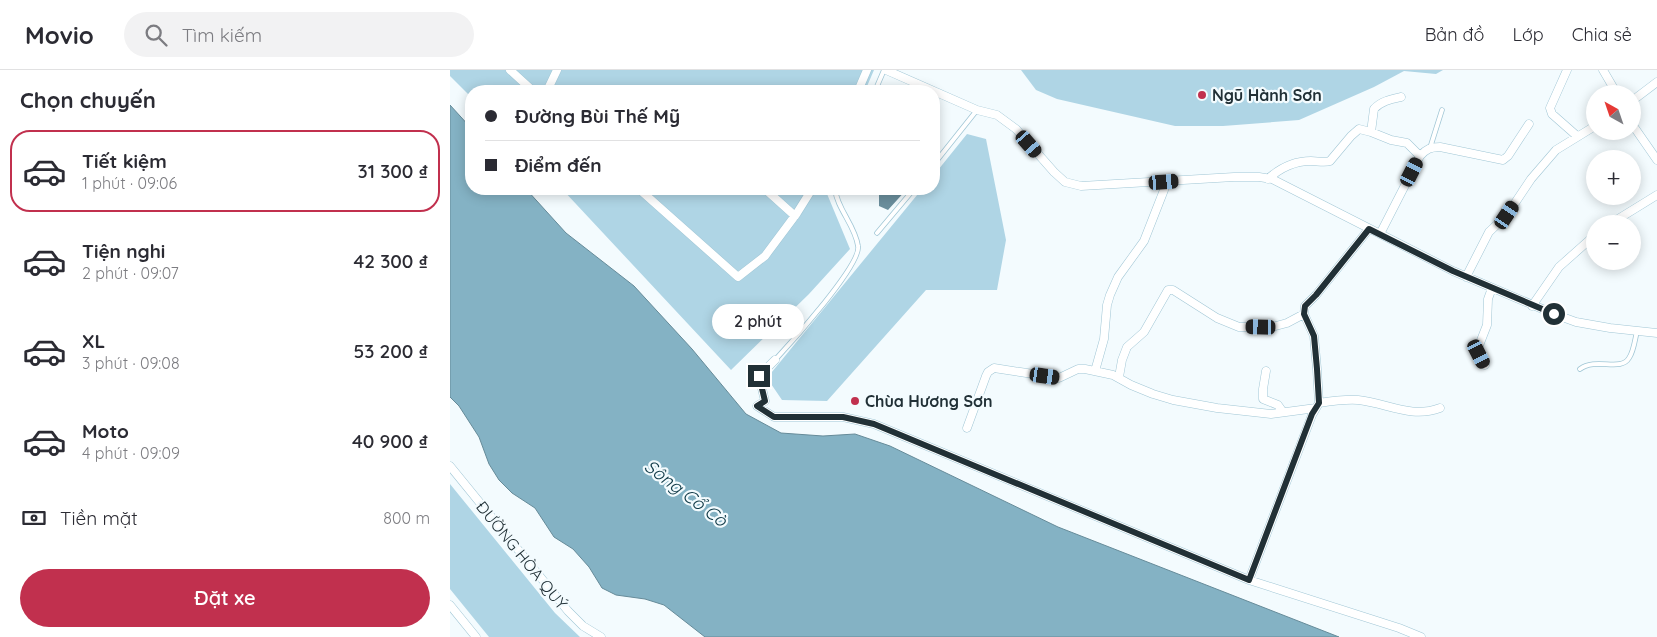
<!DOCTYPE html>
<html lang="vi">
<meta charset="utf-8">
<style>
body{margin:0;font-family:Quicksand,sans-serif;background:#f2f2f3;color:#2b2b33;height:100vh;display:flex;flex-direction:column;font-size:19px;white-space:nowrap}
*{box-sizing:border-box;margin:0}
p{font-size:16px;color:#7c7c81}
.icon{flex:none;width:28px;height:28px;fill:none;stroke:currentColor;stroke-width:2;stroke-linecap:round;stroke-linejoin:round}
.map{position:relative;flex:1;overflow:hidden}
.sheet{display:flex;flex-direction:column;background:#fff;width:450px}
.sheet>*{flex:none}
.hud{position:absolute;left:15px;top:15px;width:475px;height:110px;border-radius:20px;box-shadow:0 2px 12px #0003;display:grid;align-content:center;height:110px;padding:0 20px;background:#fff}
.needle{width:32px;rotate:320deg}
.buttons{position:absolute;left:1136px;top:15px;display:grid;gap:10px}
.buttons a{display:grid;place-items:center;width:55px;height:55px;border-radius:50%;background:#fff;box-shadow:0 2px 12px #0003;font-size:25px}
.end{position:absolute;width:22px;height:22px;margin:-11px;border:6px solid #213036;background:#fff;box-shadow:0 0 0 2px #fff}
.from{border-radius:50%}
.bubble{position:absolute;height:35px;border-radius:18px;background:#fff;box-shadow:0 2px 12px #0003;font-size:16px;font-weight:600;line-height:35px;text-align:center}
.car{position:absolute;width:15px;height:30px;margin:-15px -8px;border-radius:6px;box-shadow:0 0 4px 1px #0007;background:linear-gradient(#222 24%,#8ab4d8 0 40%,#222 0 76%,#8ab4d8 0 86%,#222 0)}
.hud b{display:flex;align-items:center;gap:18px;height:48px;font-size:19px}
.hud b+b{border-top:1px solid #e1e1e2}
.hud i{width:12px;height:12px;background:#2b2b33}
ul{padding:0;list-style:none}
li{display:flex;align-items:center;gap:15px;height:82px;margin:0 10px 8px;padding:0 10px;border:2px solid transparent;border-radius:20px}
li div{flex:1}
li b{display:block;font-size:19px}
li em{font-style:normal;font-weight:600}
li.current{border-color:#c1304e}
li>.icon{width:45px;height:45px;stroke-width:1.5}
h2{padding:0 20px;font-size:22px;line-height:60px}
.pay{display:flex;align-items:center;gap:12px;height:55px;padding:0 20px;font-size:19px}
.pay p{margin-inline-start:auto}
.primary-button{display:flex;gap:10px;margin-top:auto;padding:10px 20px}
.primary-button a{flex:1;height:58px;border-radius:30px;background:#c1304e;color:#fff;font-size:20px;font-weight:600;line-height:58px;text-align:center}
header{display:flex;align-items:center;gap:30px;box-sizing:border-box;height:70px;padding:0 25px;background:#fff;border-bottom:1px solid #e1e1e2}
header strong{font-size:24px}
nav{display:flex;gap:28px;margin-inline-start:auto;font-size:18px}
.search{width:350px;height:45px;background:#f2f2f3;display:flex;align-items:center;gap:12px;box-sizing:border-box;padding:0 18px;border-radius:28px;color:#7c7c81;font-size:19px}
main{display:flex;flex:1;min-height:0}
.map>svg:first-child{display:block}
</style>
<header>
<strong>Movio</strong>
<div class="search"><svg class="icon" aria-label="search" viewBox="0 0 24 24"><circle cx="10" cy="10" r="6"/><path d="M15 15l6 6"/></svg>Tìm kiếm</div>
<nav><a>Bản đồ</a><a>Lớp</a><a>Chia sẻ</a></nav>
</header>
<main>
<section class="sheet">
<h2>Chọn chuyến</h2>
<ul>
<li class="current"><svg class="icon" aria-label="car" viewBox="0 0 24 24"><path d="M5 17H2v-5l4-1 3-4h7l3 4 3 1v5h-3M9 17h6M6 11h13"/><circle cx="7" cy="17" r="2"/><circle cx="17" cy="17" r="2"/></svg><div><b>Tiết kiệm</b><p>1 phút · 09:06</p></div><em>31 300 ₫</em></li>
<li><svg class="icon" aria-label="car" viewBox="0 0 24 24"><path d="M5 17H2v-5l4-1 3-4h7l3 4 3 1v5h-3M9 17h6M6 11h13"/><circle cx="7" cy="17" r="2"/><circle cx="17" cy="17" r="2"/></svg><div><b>Tiện nghi</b><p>2 phút · 09:07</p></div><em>42 300 ₫</em></li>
<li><svg class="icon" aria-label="car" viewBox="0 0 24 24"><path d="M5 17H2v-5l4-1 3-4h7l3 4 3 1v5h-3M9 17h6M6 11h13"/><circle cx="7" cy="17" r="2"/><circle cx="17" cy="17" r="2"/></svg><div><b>XL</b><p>3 phút · 09:08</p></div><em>53 200 ₫</em></li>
<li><svg class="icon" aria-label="car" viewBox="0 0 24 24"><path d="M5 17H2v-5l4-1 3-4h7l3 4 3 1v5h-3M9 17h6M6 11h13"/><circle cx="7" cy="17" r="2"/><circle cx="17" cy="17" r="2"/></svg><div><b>Moto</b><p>4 phút · 09:09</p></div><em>40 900 ₫</em></li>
</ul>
<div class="pay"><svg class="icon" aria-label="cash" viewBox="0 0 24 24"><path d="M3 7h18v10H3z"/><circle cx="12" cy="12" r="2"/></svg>Tiền mặt<p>800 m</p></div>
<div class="primary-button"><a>Đặt xe</a></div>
</section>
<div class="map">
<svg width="1207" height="567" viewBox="0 0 1207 567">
<rect width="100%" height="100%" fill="#f3fbfe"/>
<path fill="#afd5e5" d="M0 0H424L415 21H21V27L0 6Z
M571 0H993L986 4 954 1 924 17 849 50 773 56H725L607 29 586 20Z
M517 64 536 69 556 170 547 220H476L377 331 332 330 317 308 472 119H484V105Z
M112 119H375L400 179 359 224 281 300Z
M0 414 105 543 130 567H39L0 519Z"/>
<path fill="#84b2c4" stroke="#668b99" d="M0 35 21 58V119H76L116 163 184 216 242 279 296 344 331 363 373 366 405 364 440 376 608 457 889 567H255L214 535 195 529 166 525 152 518 139 497 123 479 104 467 85 438 62 423 49 410 39 394 29 367 9 336 0 327Z"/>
<path fill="#6b8f9d" d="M415 119H457L438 140 429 136V124Z"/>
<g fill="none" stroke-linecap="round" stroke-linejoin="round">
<defs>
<path id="lane" d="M425 21 434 0
M980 78 992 40
M484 94 527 40
M427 163 464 119
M325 290C340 274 412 194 408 176 405 155 387 139 385 119
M1130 299C1146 287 1171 302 1179 288 1184 281 1185 269 1187 261"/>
<path id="street" d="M60 0 83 21
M436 0 527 40 547 45 566 59 604 102 615 112 631 116 784 107H809L822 109 1003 201 1104 244 1126 252 1160 258 1207 263
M1117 0 1100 38 1102 44 1127 66
M1153 0 1167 24
M97 21 107 0
M408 21 417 0
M1182 31 1207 12
M1182 54 1207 90
M921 62 924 39C931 31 942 29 951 27
M818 109C830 98 845 91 861 91 867 91 875 93 880 91L901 66 909 59 921 62 941 70 957 73 970 86
M189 119 288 207 315 186 347 143 362 119
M315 119 345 146
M1160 154 1207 125
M930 164 970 86C976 79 981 77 990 77L1053 90 1058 86 1079 54
M1016 207 1039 162 1057 145 1081 109 1106 80 1145 56
M1082 236 1109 197 1145 165
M325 290 309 306 315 331 307 336 324 347H393L424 354 799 510 949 558 971 567
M1035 295 1029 283 1028 278 1037 255 1038 229 1042 218
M645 301 654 269 657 235 660 225 668 207 694 171 714 120 715 112
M816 301 813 319V329L828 335 833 342
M669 307 672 290 677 277 694 262 718 220H723L767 248 789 257H822L837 253 854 244
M869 333C882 331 895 329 908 330 937 333 961 349 990 338
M517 358 536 306 538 302 544 298 609 308 628 299H635L663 305 681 315 703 324 723 330 767 338 821 344 866 338
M0 396 118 541 133 556 151 567
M799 510 862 345 869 333 867 299 864 266 854 244 855 236 866 225 919 159
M0 535 26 567"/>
</defs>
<use href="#lane" stroke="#a0c6d5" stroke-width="5.5"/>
<use href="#street" stroke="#a0c6d5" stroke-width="9"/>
<use href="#lane" stroke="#fff" stroke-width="4"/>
<use href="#street" stroke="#fff" stroke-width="8"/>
</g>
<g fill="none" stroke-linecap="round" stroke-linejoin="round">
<path stroke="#213036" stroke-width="6" d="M309 306 315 331 307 336 324 347H393L424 354 799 510 862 344 869 333 867 299 864 266 854 244 855 236 866 225 919 159 1003 201 1104 244"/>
</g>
<g fill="#c1304e" stroke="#f3fbfe" stroke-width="2">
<circle cx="752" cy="25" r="5"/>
<circle cx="405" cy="331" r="5"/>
</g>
<g text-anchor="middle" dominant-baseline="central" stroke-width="4.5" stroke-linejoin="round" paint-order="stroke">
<g font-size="16" font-weight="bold" fill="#213036" stroke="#f3fbfe" text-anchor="start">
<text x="762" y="25">Ngũ Hành Sơn</text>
<text x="415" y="331">Chùa Hương Sơn</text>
</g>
<g font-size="16" fill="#213036" stroke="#f3fbfe">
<text transform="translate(72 485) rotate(51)">ĐƯỜNG HÒA QUÝ</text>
</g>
<g font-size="18" font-style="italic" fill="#0f3947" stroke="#f3fbfe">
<text transform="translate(236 423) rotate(37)">Sông Cổ Cò</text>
</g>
</g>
</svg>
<div class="buttons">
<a><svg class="needle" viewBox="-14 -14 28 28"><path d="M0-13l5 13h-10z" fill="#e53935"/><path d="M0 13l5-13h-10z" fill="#7c7c81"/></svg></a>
<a>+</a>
<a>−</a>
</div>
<i class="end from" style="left:1104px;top:244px"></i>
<i class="end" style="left:309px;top:306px"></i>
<div class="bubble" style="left:262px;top:234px;width:92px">2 phút</div>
<i class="car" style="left:579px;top:74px;rotate:139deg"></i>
<i class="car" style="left:962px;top:102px;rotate:27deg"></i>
<i class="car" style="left:714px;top:112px;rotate:86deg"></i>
<i class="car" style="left:1057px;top:145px;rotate:34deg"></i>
<i class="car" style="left:811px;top:257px;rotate:271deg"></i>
<i class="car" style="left:1029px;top:284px;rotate:153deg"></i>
<i class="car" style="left:595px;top:306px;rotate:98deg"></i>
<div class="hud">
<b><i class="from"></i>Đường Bùi Thế Mỹ</b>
<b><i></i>Điểm đến</b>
</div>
</div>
</main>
